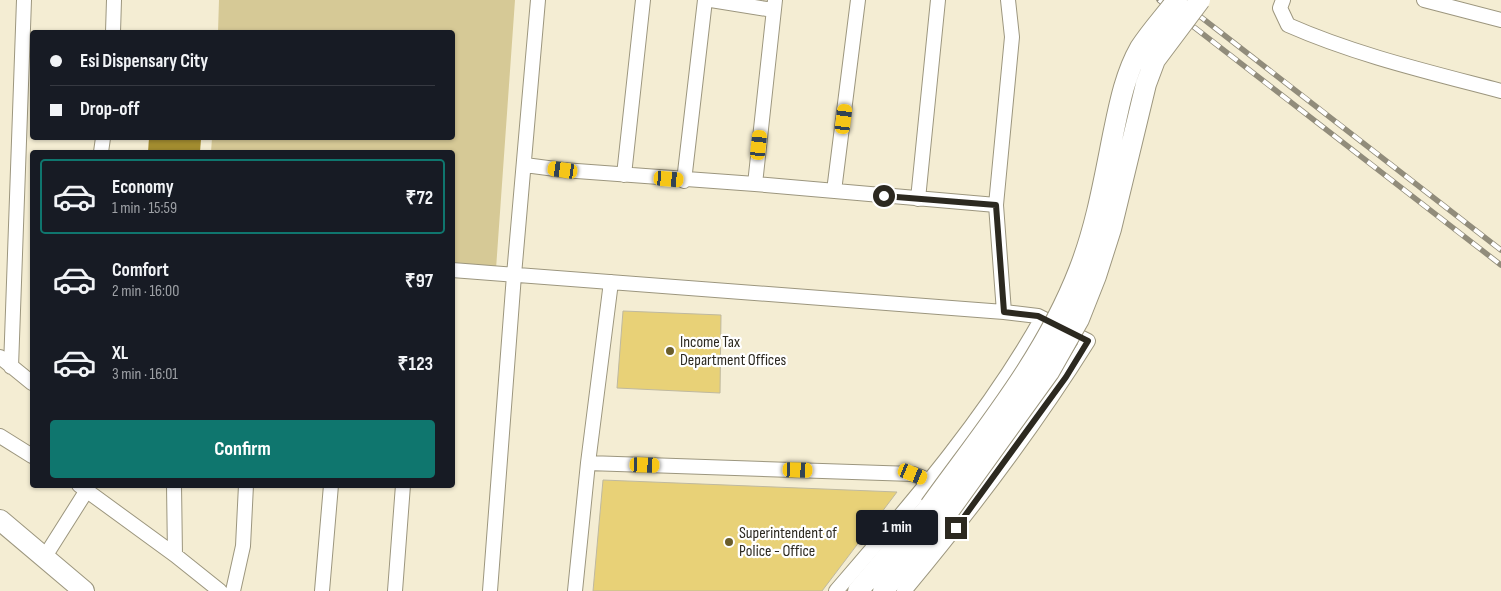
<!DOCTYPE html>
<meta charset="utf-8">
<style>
body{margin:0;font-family:"Sofia Sans Condensed",sans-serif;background:#242831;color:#f1f3f6;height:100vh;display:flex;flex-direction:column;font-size:19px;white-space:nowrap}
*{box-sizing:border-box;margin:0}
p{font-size:16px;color:#9ea1a6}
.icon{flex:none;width:28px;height:28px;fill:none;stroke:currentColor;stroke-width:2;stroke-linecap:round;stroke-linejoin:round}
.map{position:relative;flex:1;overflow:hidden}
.drawer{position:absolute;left:30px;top:150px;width:425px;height:338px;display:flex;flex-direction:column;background:#171b24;border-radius:5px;box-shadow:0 1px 4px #0004}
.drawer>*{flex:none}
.banner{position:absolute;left:30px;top:30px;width:425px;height:110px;border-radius:5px;box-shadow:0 1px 4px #0004;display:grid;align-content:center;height:110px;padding:0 20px;background:#171b24}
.end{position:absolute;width:22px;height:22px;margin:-11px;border:6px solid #2c2920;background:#fff;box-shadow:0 0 0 2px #fff}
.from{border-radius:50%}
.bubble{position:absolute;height:35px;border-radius:5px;background:#171b24;box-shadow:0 1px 4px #0004;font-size:16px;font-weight:700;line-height:35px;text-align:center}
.car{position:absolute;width:15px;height:30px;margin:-15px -8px;border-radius:6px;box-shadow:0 0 4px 1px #0007;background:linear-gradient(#f5c518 24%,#345 0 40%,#f5c518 0 76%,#345 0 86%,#f5c518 0)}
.banner b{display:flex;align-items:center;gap:18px;height:48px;font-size:19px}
.banner b+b{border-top:1px solid #363941}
.banner i{width:12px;height:12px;background:#f1f3f6}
ul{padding:9px 0 0;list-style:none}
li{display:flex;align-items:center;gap:15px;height:75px;margin:0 10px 8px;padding:0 10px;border:2px solid transparent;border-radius:5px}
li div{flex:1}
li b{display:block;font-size:19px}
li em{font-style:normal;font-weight:700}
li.active{border-color:#0f766e}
li>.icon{width:45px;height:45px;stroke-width:1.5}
.button{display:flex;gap:10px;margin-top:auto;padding:10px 20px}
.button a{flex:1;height:58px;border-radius:5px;background:#0f766e;color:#fff;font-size:20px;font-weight:700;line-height:58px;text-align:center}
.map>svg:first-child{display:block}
</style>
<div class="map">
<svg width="1501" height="591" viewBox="0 0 1501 591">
<rect width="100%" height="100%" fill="#f4edd3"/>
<path fill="#d6c996" d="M219 0H515L496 269 453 266 452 152H211L212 138H452V32H218Z"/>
<path fill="#a38d30" d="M149 138 201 139 200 152H148Z"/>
<path fill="#e8d177" stroke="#bfb9a0" d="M623 311 721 315 720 393 617 388Z
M603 480 897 492 822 591H593Z"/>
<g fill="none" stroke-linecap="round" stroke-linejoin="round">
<defs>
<path id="street" d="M711 0 773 10
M1283 0 1280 8 1288 25C1356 55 1429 72 1501 91
M1424 0 1501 20
M113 32 114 0
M101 152 103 138
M525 165 563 170 755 184 996 205
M624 175 643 0
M684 181 705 0
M755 184 775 0
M834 191 858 0
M918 199 938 0
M452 270 1004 312
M0 357 32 383
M11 367 24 0
M0 436 32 456
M588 463 913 474 931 481
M79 485 175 555 220 591
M174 485 175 555
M44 558 87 490 88 485
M233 591 243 546 246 485
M322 591 331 485
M395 591 403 485
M490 591 514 275 538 0
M575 591 588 463 611 282
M836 591C910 505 986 418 1042 318
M904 591C970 512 1033 429 1088 341L1038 316 1004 312 996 205 1012 37 1008 0"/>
<path id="secondary" d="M0 520 84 591
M858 591 930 506
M883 591 943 519"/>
</defs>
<use href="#street" stroke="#9c967e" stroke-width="16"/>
<use href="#secondary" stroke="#9c967e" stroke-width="22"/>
<use href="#street" stroke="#fff" stroke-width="14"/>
<use href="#secondary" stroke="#fff" stroke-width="20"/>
<defs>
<path id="rail" d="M1159 0 1501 265
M1179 0 1501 250"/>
</defs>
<use href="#rail" stroke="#918c7b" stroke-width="5.5"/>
<use href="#rail" stroke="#fff" stroke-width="4" stroke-dasharray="11" stroke-linecap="butt"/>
<defs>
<path id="secondary-bridge" d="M930 506C984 431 1045 358 1079 270 1096 227 1104 180 1113 135 1119 106 1125 74 1140 48 1151 31 1165 16 1177 0
M943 519 1049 372 1079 319 1096 276 1111 229 1146 84 1155 60 1200 0"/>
</defs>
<use href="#secondary-bridge" stroke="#9c967e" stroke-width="22" stroke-linecap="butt"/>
<use href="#secondary-bridge" stroke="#fff" stroke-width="20"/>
</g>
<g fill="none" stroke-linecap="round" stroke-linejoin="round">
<path stroke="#2c2920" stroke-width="6" d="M884 196 996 205 1004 312 1038 316 1088 341 1066 377 956 528"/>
</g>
<g fill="#6a5d2a" stroke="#fff" stroke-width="2">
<circle cx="670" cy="351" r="5"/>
<circle cx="729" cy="542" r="5"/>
</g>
<g text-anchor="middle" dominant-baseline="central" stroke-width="4.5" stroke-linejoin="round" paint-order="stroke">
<g font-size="16" fill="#2c2920" stroke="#fff" text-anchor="start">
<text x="680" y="342">Income Tax<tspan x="680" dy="18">Department Offices</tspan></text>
<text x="739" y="533">Superintendent of<tspan x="739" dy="18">Police - Office</tspan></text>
</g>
</g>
</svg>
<i class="end from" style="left:884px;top:196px"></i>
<i class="end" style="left:956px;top:528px"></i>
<div class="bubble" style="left:856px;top:510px;width:82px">1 min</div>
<i class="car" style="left:844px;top:119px;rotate:7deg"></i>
<i class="car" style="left:759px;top:145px;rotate:6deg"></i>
<i class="car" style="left:563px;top:170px;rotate:278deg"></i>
<i class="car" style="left:669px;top:179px;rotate:95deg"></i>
<i class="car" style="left:645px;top:465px;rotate:92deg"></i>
<i class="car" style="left:798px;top:470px;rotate:92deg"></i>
<i class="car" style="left:913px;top:474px;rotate:112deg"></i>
<div class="banner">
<b><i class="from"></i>Esi Dispensary City</b>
<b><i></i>Drop-off</b>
</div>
<section class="drawer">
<ul>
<li class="active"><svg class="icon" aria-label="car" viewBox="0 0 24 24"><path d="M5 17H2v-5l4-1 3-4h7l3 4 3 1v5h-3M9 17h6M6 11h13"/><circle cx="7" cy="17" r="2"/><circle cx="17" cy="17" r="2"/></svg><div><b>Economy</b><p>1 min · 15:59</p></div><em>₹72</em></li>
<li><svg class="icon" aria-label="car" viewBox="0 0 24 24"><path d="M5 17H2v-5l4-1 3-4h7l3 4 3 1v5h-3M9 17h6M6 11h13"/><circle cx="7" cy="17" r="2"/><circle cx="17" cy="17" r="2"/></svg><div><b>Comfort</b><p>2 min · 16:00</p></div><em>₹97</em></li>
<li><svg class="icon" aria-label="car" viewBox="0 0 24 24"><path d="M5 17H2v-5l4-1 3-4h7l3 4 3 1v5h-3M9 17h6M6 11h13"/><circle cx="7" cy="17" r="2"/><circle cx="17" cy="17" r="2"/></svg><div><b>XL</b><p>3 min · 16:01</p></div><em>₹123</em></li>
</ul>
<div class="button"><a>Confirm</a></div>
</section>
</div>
